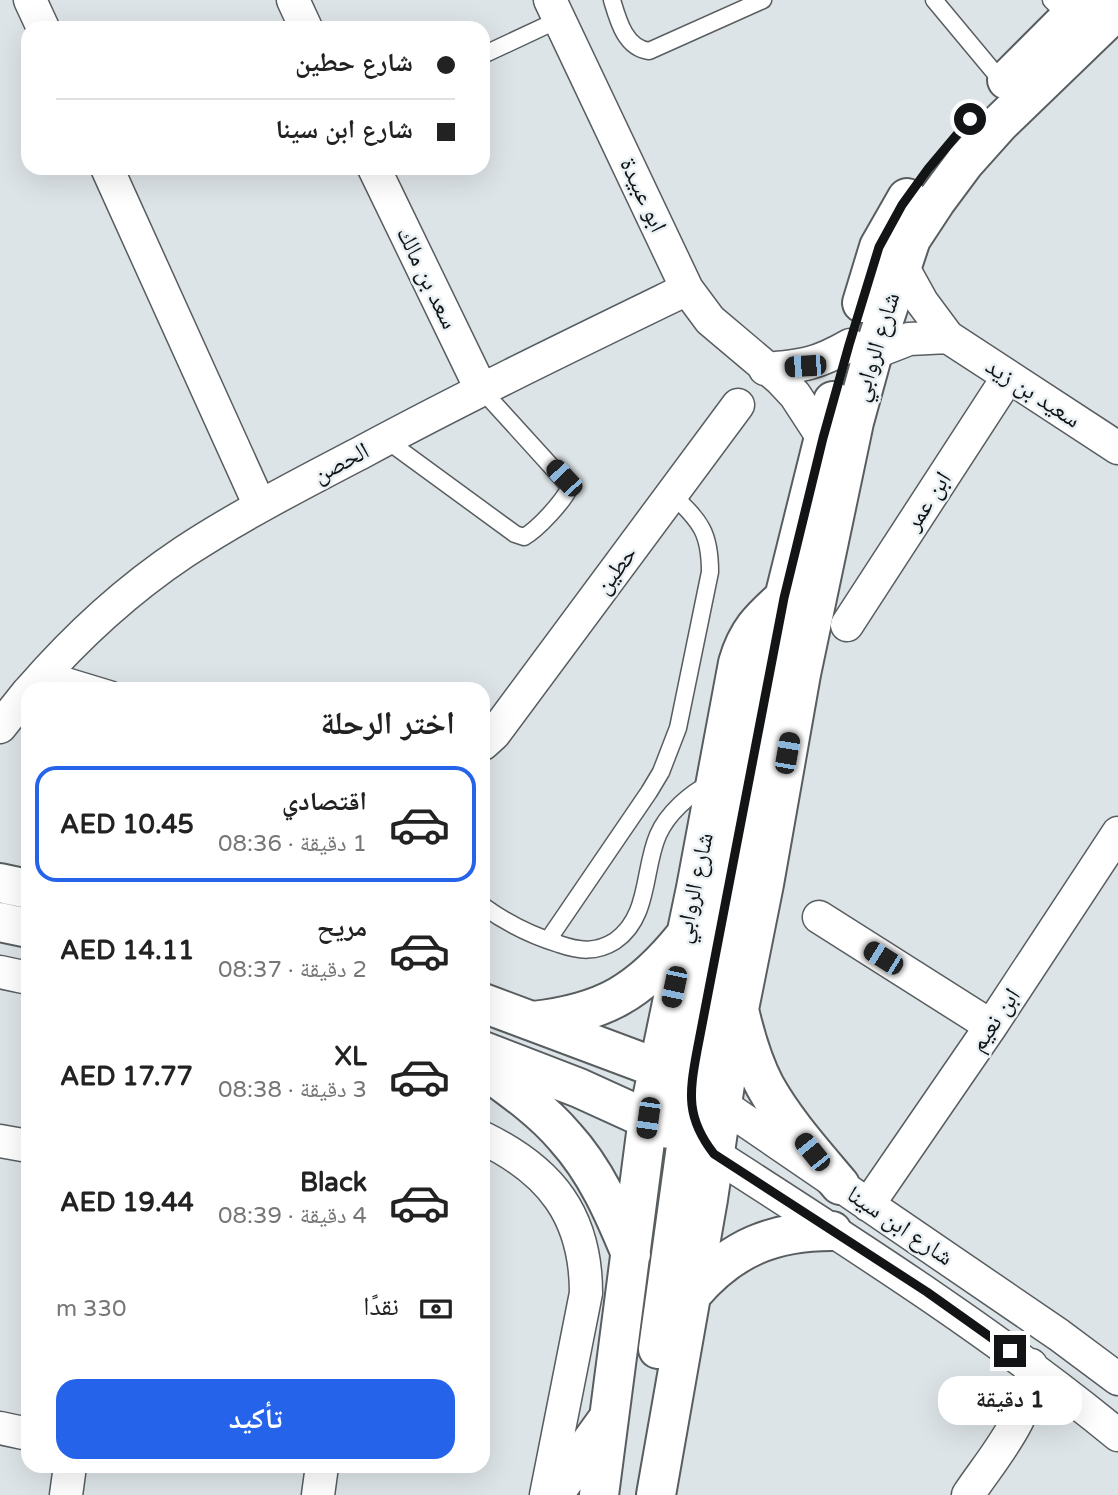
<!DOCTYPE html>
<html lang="ar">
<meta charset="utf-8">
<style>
body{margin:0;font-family:"Varela Round","Noto Naskh Arabic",sans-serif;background:#f2f2f2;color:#222;direction:rtl;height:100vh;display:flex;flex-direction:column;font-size:26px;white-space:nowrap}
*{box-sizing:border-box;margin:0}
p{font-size:23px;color:#767676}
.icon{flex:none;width:38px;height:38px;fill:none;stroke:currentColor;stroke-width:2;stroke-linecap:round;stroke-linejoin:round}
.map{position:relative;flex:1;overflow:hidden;direction:ltr}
.details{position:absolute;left:21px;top:682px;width:469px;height:791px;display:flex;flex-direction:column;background:#fff;border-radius:21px;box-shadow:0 7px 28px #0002;direction:rtl}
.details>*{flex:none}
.banner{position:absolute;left:21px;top:21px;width:469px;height:154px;border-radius:21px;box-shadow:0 7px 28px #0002;direction:rtl;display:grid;align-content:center;height:154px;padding:0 35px;background:#fff}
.end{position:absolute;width:32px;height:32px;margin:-16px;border:9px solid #121415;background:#fff;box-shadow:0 0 0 4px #fff}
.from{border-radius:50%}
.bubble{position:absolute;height:49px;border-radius:21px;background:#fff;box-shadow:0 7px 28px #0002;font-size:23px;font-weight:800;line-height:49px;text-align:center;direction:rtl}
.car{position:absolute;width:21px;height:42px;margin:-21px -10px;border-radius:9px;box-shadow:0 0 5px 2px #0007;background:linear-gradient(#222 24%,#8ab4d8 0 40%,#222 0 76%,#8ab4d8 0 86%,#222 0)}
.banner b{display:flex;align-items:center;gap:24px;height:66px;font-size:26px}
.banner b+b{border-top:2px solid #e0e0e0}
.banner i{width:18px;height:18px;background:#222}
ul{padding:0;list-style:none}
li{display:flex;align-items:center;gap:21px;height:116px;margin:0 14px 10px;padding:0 21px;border:4px solid transparent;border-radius:21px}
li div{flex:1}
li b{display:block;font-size:26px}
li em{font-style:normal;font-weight:800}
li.selected{border-color:#2563eb}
li>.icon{width:63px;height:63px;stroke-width:1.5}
h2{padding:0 35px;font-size:32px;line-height:84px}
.pay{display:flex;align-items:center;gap:18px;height:77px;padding:0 35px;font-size:26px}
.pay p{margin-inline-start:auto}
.button{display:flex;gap:14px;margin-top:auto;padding:14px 35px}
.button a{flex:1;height:80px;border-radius:21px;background:#2563eb;color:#fff;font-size:28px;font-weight:800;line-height:80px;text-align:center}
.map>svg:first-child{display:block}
</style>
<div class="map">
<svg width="1118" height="1495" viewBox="0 0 1118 1495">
<rect width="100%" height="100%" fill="#dde4e7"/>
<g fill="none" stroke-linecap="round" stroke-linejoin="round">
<defs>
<path id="service" d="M612 0C618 20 625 48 649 51L763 0
M934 0 1004 84
M1051 0 1069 18
M483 55 560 19
M385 439 515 534 524 537C538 529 563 502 570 487L481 389
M47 670 113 690
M483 906C505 922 533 936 559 944 579 951 596 953 615 941 650 917 643 869 658 835 667 814 690 793 711 783
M548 940 649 792 661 772 678 728 710 572C710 531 700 522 672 494"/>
<path id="minor" d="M30 0 43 28
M293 0 306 28
M550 0 687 289 710 320 780 379 795 395 823 438
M107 168 260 506
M374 168 481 389
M901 264 922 302 948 337 1118 448
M873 353 909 339 948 337
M765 369C803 366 817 364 850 345
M847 625 1008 377
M30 690C75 638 127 590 184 552 242 514 303 483 364 451 470 394 578 342 687 289
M0 727 28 692
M483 744 494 734 738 405
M819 917 991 1026
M0 972 28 978
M721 1104 1059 1335 1118 1379
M483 1138C551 1171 586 1216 586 1293L546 1495
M0 1141 28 1146
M714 1154C852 1243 991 1331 1118 1435
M868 1205 991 1026 1118 833
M0 1428 28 1434
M66 1495 70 1466
M318 1495 322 1466
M968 1495C994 1456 1033 1414 1031 1365"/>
<path id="tertiary" d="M1007 80 1087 0
M862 303 879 247 907 198
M0 883 28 889
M0 922 28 928
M483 1003 657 1068 680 1079
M740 1014C746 1039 753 1063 765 1086 785 1122 814 1154 840 1185
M533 1021C604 1013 640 992 685 936
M483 1051 579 1088 669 1129
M483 1068C512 1089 542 1110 565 1137 596 1171 614 1213 631 1254
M714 1154C697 1133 689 1112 690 1084L784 598 833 401
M692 1294C731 1248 773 1231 832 1231
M658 1349 687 1139 682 1107
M553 1495 608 1419
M599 1495 648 1118 696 888 738 663C747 632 760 619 784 598
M656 1495 708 1199 728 1064 764 884 801 674 854 422 873 353 911 239 936 201 965 162 999 124 1118 9"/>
</defs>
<use href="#service" stroke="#585d60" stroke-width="19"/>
<use href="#minor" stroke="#585d60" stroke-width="35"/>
<use href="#tertiary" stroke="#585d60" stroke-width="42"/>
<use href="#service" stroke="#fff" stroke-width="16"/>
<use href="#minor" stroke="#fff" stroke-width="32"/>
<use href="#tertiary" stroke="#fff" stroke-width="38"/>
</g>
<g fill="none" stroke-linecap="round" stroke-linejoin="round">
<path stroke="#121415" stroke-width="9" d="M970 119 928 169 902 205 879 247 849 345 823 438 784 598 697 1051C689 1094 686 1118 714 1154L927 1292 1010 1351"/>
</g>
<g text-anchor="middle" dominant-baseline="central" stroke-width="5" stroke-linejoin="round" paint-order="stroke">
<g font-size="24" fill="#121415" stroke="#eaf1f4">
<text transform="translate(643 195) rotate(65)">ابو عبيدة</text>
<text transform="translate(427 278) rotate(64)">سعد بن مالك</text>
<text transform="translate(876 347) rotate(-73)">شارع الروابي</text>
<text transform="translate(1033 393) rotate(33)">سعيد بن زيد</text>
<text transform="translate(341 463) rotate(-28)">الحصن</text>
<text transform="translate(928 501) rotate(-57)">ابن عمر</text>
<text transform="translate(616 570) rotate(-53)">حطين</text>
<text transform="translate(694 888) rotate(-78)">شارع الروابي</text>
<text transform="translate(995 1020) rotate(-56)">ابن نعيم</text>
<text transform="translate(900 1226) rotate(34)">شارع ابن سينا</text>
</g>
</g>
</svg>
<i class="end from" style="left:970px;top:119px"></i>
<i class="end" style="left:1010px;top:1351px"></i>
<div class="bubble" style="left:938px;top:1376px;width:144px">1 دقيقة</div>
<i class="car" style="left:805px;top:366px;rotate:266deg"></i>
<i class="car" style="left:564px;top:478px;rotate:317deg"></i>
<i class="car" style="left:787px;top:753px;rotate:10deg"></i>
<i class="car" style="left:883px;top:958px;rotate:302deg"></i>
<i class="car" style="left:674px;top:987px;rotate:192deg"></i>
<i class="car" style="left:648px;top:1118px;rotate:188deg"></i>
<i class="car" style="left:812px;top:1152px;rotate:321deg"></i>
<div class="banner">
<b><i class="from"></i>شارع حطين</b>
<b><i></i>شارع ابن سينا</b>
</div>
<section class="details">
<h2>اختر الرحلة</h2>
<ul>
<li class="selected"><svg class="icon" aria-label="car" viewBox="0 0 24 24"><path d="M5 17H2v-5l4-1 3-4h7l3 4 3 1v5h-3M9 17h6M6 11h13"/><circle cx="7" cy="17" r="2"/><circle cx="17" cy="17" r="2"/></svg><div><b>اقتصادي</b><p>1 دقيقة · 08:36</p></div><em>AED 10.45</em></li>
<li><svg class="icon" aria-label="car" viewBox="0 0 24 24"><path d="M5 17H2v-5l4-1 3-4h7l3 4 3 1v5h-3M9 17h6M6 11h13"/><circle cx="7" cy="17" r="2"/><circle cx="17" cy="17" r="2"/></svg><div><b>مريح</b><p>2 دقيقة · 08:37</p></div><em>AED 14.11</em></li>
<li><svg class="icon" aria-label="car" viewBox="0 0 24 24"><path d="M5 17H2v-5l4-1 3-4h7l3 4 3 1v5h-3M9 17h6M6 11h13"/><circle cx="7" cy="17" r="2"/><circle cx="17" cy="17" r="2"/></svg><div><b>XL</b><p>3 دقيقة · 08:38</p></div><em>AED 17.77</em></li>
<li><svg class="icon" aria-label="car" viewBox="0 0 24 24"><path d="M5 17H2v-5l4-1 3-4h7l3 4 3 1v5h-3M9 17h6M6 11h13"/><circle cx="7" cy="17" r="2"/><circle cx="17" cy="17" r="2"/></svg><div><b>Black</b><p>4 دقيقة · 08:39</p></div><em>AED 19.44</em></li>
</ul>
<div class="pay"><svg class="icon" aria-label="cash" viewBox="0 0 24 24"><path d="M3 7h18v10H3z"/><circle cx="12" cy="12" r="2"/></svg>نقدًا<p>330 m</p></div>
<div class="button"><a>تأكيد</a></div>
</section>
</div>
